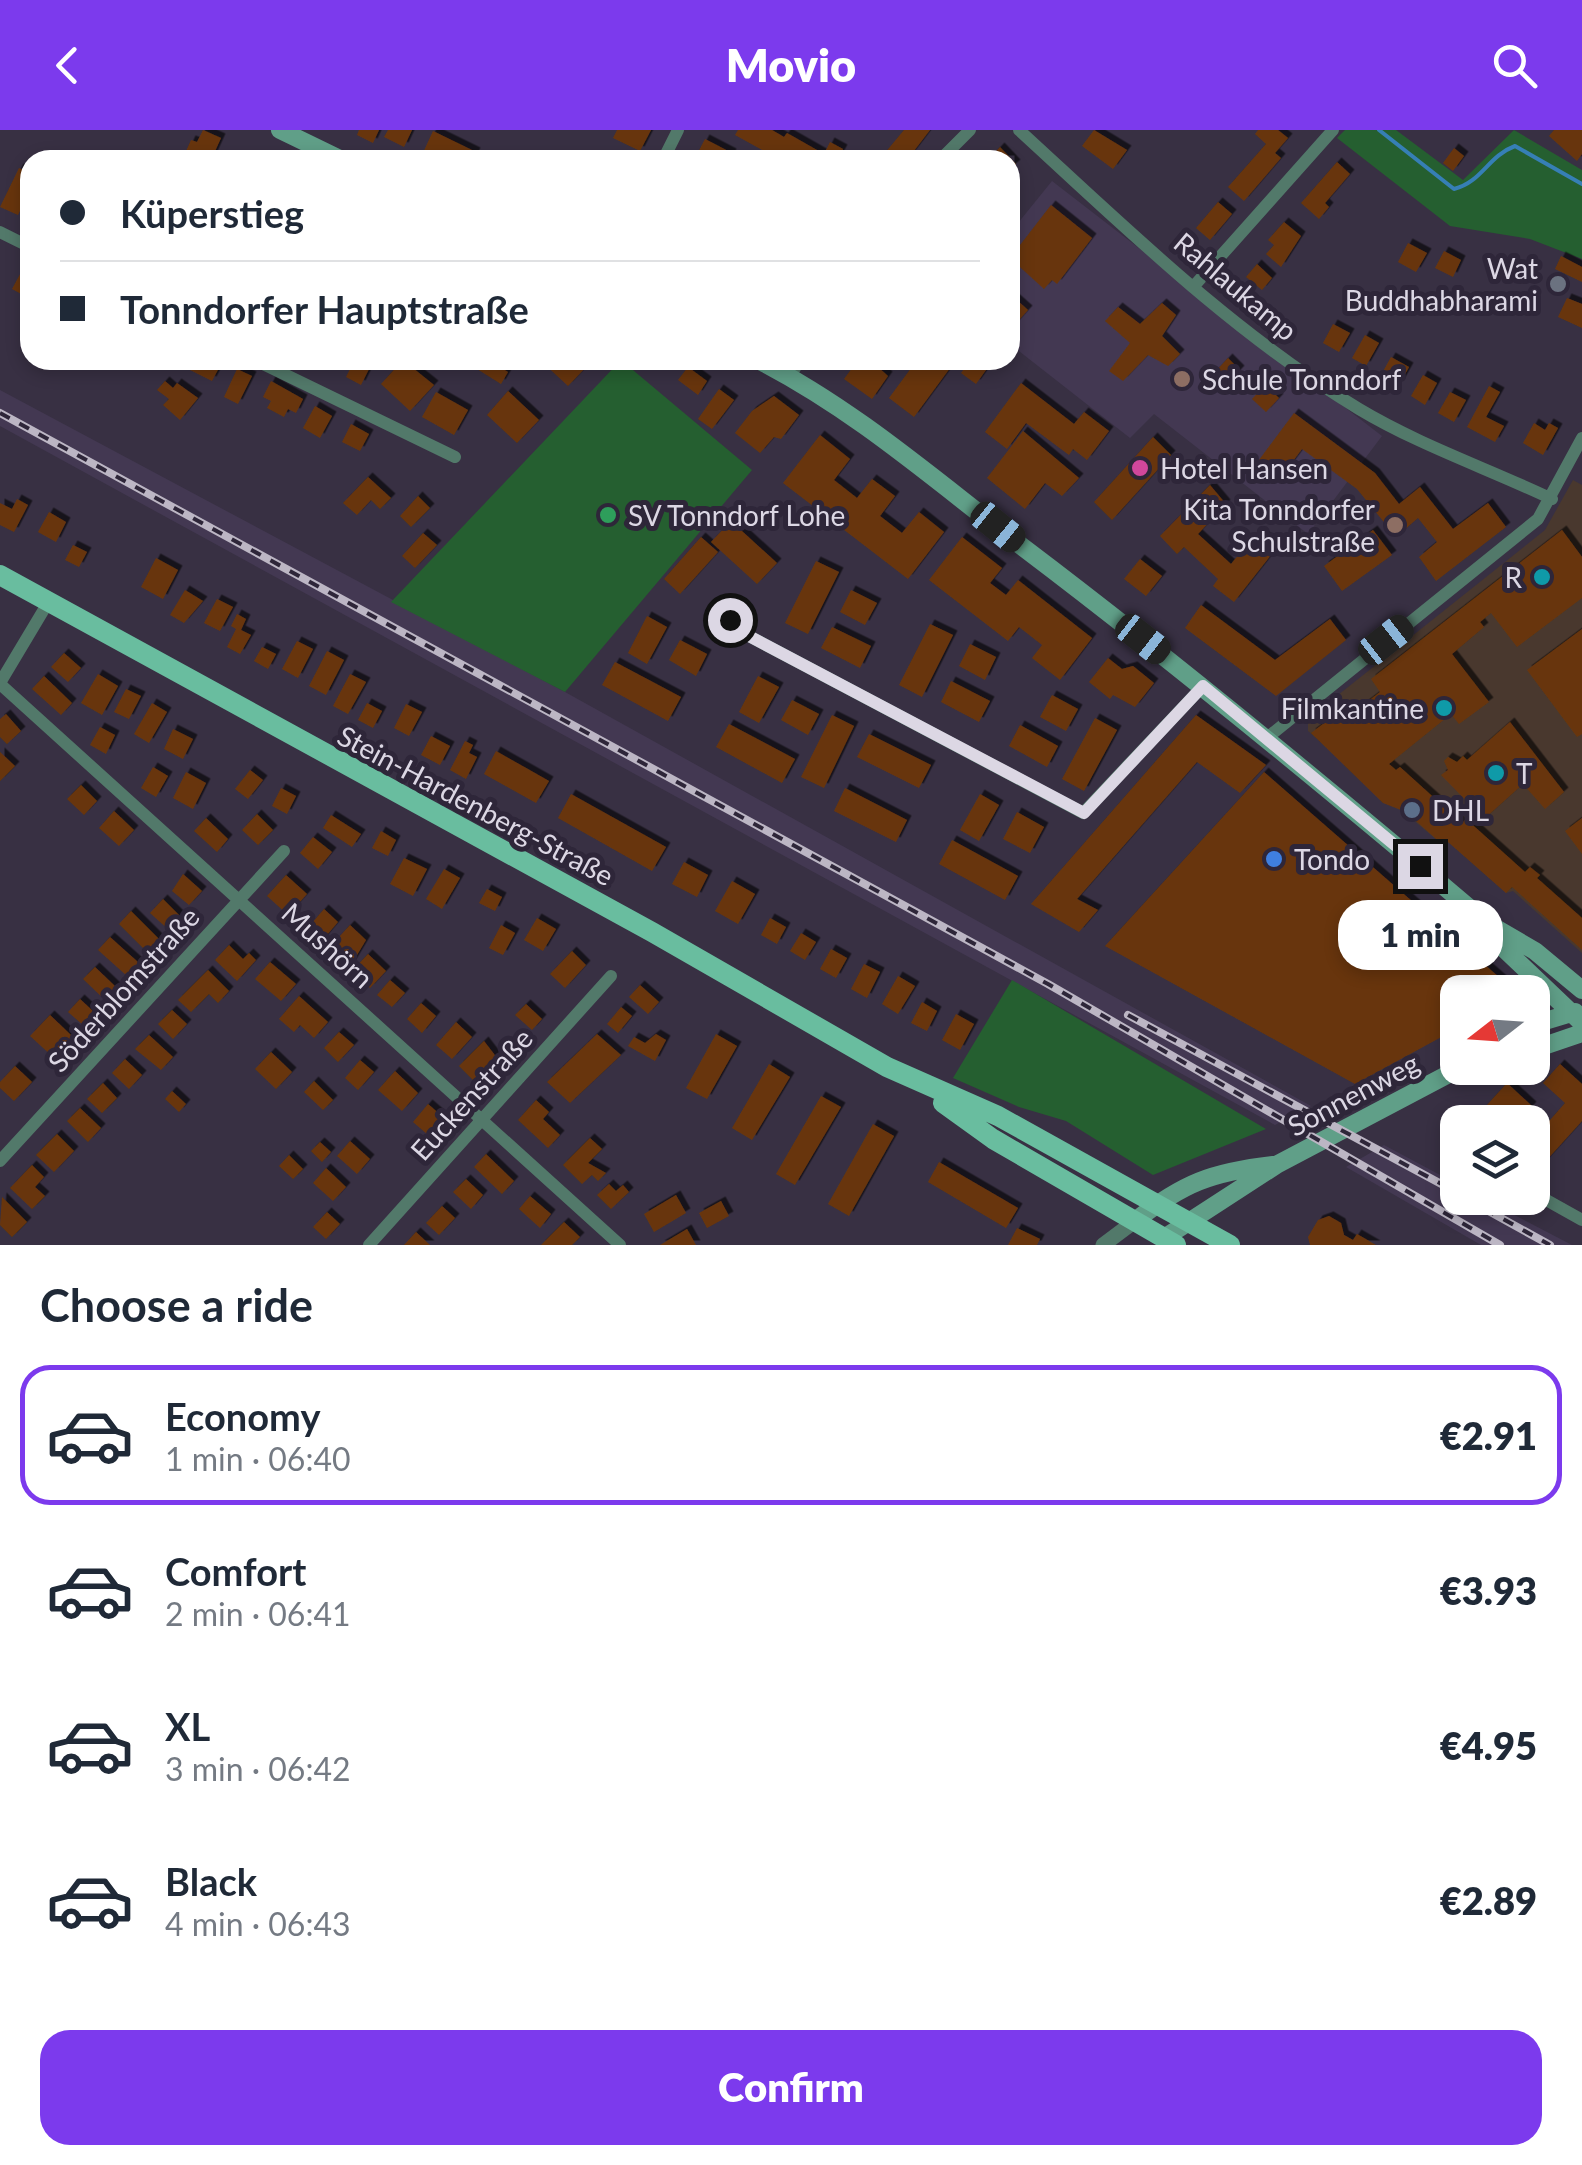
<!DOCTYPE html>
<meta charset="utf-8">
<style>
body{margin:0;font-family:Lato,sans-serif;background:#f2f2f3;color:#1f2937;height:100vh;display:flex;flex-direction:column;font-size:38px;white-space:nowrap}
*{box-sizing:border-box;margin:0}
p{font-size:32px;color:#747a83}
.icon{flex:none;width:55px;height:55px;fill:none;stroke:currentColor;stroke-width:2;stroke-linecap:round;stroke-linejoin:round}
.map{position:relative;height:1115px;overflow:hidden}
.panel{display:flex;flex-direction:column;background:#fff;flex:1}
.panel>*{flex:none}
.guide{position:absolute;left:20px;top:20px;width:1000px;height:220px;border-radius:30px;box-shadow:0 5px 15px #0003;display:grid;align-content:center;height:220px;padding:0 40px;background:#fff}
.needle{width:65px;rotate:253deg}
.buttons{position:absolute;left:1440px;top:845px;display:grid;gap:20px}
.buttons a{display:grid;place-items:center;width:110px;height:110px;border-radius:20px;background:#fff;box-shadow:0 5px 15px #0003;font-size:50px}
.end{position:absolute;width:45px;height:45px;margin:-22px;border:12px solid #dcd7e4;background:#111;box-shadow:0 0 0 5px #111}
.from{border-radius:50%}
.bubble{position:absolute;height:70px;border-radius:30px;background:#fff;box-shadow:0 5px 15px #0003;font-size:32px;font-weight:800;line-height:70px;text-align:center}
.car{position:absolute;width:30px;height:60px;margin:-30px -15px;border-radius:12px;box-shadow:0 0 8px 2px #0007;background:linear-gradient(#222 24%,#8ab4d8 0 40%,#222 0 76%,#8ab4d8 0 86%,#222 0)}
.guide b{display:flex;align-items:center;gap:35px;height:95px;font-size:38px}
.guide b+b{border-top:2px solid #e0e1e3}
.guide i{width:25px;height:25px;background:#1f2937}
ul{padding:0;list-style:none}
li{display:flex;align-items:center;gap:30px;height:140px;margin:0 20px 15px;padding:0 20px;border:5px solid transparent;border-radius:30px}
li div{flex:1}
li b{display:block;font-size:38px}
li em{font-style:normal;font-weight:800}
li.active{border-color:#7c3aed}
li>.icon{width:90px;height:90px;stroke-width:1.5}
h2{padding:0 40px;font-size:45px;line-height:120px}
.cta{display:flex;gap:20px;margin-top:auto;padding:20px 40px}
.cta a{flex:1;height:115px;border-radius:30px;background:#7c3aed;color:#fff;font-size:40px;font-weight:800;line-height:115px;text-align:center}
header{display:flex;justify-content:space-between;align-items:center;height:130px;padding:0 40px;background:#7c3aed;color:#fff;font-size:45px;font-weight:800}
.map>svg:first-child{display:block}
</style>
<header><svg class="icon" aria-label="back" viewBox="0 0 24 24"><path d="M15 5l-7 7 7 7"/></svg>Movio<svg class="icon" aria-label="search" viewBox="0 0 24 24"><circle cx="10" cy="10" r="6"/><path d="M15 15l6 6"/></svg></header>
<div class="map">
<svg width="1582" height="1115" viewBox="0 0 1582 1115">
<defs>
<filter id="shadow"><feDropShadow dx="4.5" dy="-4.5" stdDeviation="0" flood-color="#0009"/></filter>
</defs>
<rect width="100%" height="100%" fill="#383043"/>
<path fill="#49382e" d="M1573 350 1582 355V823L1513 761 1506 763 1449 712 1444 716 1308 601V589L1545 400Z"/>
<path fill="#433852" d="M1052 51 1382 306 1308 404 1154 284 1130 308 1010 214V103Z
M0 260 565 562 1311 976 1275 995 0 296Z
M1384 1015 1457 1054 1458 1068H1482L1572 1115H1481L1346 1037Z"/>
<path fill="#255f30" d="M1345 0H1396L1463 50 1514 0 1582 40V129L1530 109 1450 96 1337 8Z
M621 230 752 340 565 562 391 472Z
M1012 850 1266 999 1153 1045 1066 991 1019 977 953 948Z"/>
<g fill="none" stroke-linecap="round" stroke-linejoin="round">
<path stroke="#367fb5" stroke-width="4" d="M1379 0 1454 59C1482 52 1488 26 1515 16L1582 54"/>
</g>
<path fill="#68360c" filter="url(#shadow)" d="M203 0 221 8 211 30H182L191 10 197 12Z
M359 0H379L373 13 357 5Z
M388 0H412L404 17 384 7Z
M617 0H651L640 21 613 8Z
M738 0H772L784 7 787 3 824 24 830 12 843 19 837 30H780L735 5Z
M904 0H930L907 30H879Z
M1094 0 1127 20 1113 39 1082 16Z
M1258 0H1278L1288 8 1275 23 1281 28 1244 71 1228 57 1266 14 1255 4Z
M1554 0H1582V24L1577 31 1549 6Z
M433 1 476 22 472 30 421 27Z
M705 9 732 23 729 30 695 28Z
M1000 17 1016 34 1010 39V30H988Z
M1454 18 1464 26 1453 41 1443 33Z
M1337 32 1350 44 1325 73 1329 77 1319 89 1301 73Z
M19 38 30 43V61L18 85 0 77Z
M1218 72 1232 84 1210 110 1196 98Z
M1051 75 1092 108 1057 154 1052 150 1044 159 1010 128Z
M1284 92 1301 106 1281 137 1266 124 1274 115 1268 110Z
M1408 113 1427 123 1416 142 1398 132Z
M1444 121 1461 130 1453 147 1435 138Z
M1561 126 1582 137V152L1555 139Z
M1257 134 1272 148 1262 160 1246 147Z
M25 135 30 138V156L25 166 12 159Z
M1010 164 1028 180 1010 200Z
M1567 168 1582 174V198L1558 187Z
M1162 173 1176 185 1162 206 1180 224 1168 236 1148 225 1123 251 1109 241 1130 213 1105 191 1118 177 1140 194Z
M1333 194 1350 203 1339 222 1323 213Z
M1365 205 1379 213 1366 236 1352 228Z
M1391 227 1409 237 1399 255 1381 245Z
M1228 228 1240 240 1227 254 1215 242Z
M182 230H213L221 234 212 251 180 235Z
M403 230 434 255 410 281 381 254Z
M471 230H489L508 242 501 254 469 234Z
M540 230H587L590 233 568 256Z
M858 230H870L888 246 872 269 844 249Z
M917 230H956L914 287 889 268Z
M971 230 991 233 976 254 961 243Z
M354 231 369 239 361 255 346 247Z
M688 237 707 251 698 265 678 250Z
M237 239 252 246 238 274 224 267Z
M1423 245 1437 253 1425 275 1411 266Z
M165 251 173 258 177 253 198 268 180 290 163 275 169 269 157 260Z
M271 251 303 269 296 283 288 279 284 287 267 278 271 271 263 267Z
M1021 253 1074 294 1084 282 1109 301 1087 330 1073 319 1069 325 1026 293 1007 319 985 302Z
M1265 255 1279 268 1266 282 1252 269Z
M1489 256 1500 262 1486 287 1504 296 1495 312 1467 297Z
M719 259 734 270 712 299 698 289Z
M508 261 539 290 517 313 487 285Z
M436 262 468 280 454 305 422 287Z
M1450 262 1466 270 1454 292 1438 283Z
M774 266 799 285 781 309 774 307 760 323 735 303 752 281Z
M315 276 332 286 320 308 303 298Z
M1294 283 1375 343 1399 374 1420 357 1453 399 1488 373 1506 397 1436 451 1419 427 1437 412 1418 388 1396 407 1357 359 1302 319 1278 351 1256 334Z
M1534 293 1545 300 1549 293 1558 298 1543 325 1523 313Z
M351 294 369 304 360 321 342 312Z
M1023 301 1079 348 1062 366 1045 353 1025 379 987 348Z
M820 305 850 329 834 350 857 368 872 349 895 366 880 386 902 403 919 382 944 402 908 449 783 353Z
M1153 307 1171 325 1112 390 1094 372Z
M368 347 391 368 380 379 371 370 357 385 343 373Z
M1210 355 1226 374 1198 404 1231 434 1258 401 1278 416 1234 472 1213 456 1218 449 1184 417 1177 424 1160 406Z
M418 366 430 378 411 397 400 386Z
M17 369 28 375 14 402 0 395V373L12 379Z
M49 382 66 392 56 412 38 402Z
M731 391 777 433 757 454 711 412Z
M1373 400 1392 425 1342 461 1324 436Z
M1562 400 1582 427V468L1517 517 1491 483 1480 492 1484 497 1452 524 1489 572 1459 594 1451 584 1389 634 1396 640 1400 637 1462 693 1466 689 1525 742 1530 737 1540 745 1537 748 1582 788V820L1512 757 1506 763 1448 712 1444 716 1406 682 1383 673 1311 603 1335 585 1341 592 1380 562 1371 549Z
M423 403 437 415 415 438 402 426Z
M701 407 718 422 680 464 664 449Z
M962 407 1002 438 990 453 1006 465 1018 450 1092 508 1060 550 1032 528 1042 515 1019 497 1008 511 929 450Z
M73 415 87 422 79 437 65 430Z
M156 428 178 440 163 469 141 457Z
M1140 429 1162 446 1146 466 1124 449Z
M816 431 839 442 808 504 785 493Z
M185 460 203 471 184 493 170 485Z
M851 460 877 473 865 495 840 482Z
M217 469 233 477 220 501 204 493Z
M1201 475 1275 530 1330 489 1346 510 1276 566 1185 498Z
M237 484 246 489 241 500 251 505 240 524 227 517 236 499 231 496Z
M647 486 667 497 647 534 628 523Z
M930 494 953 505 922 567 899 555Z
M832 497 871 516 860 538 821 518Z
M1582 499V604L1577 607 1527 540Z
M680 510 707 524 696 546 669 530Z
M297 511 313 519 298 548 282 539Z
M970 514 996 527 985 550 959 536Z
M262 517 276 524 268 539 254 531Z
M327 521 344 530 326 565 309 556Z
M64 523 81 538 68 552 51 537Z
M1108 528 1122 539 1133 536 1154 553 1135 577 1113 565 1110 569 1089 552Z
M615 532 681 567 668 591 602 555Z
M98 544 118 556 102 585 81 573Z
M350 544 366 552 348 584 333 576Z
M44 546 72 573 61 585 32 559Z
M758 546 779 557 759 593 739 582Z
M951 551 990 571 979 592 941 572Z
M126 559 141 566 129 589 114 582Z
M1052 565 1078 579 1066 601 1040 587Z
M792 570 819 584 808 605 781 590Z
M152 573 167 582 149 613 134 604Z
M367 573 382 581 373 598 358 590Z
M406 574 422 582 409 606 394 598Z
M6 584 21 601 7 614 0 607V589Z
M832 585 854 596 824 658 801 647Z
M1196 585 1266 635 1240 663 1197 632 1077 769 1098 780 1079 802 1031 774Z
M1095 588 1117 600 1084 661 1062 649Z
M1510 592 1564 662 1545 679 1523 654 1484 689 1441 645 1448 640 1444 631 1448 627 1457 632 1463 626 1467 630Z
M729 594 795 629 782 653 716 617Z
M1020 595 1058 616 1047 637 1009 616Z
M100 597 115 605 106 624 90 615Z
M173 599 193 609 183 629 164 619Z
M869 604 931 635 919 658 857 627Z
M431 606 450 616 440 635 421 625Z
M465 611 473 615 469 623 477 627 466 649 450 640Z
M496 621 549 651 536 673 484 644Z
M0 622 15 636 0 651Z
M153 637 168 646 156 667 141 658Z
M250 640 263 650 248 669 235 659Z
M186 642 206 653 193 679 173 668Z
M1264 642 1516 862H1458V898L1355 954 1105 816Z
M81 655 97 671 84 685 67 669Z
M281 658 296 666 287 684 272 676Z
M845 658 907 690 896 712 834 681Z
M571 664 666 717 652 741 558 688Z
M980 664 999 675 979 711 960 700Z
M114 681 134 700 119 716 99 698Z
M1017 682 1044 697 1030 723 1003 709Z
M257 684 273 700 258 715 242 700Z
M331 685 361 704 352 717 323 698Z
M206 688 228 709 217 722 194 701Z
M1582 688V724L1565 701Z
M381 701 396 710 388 726 372 718Z
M313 707 332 722 318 739 300 723Z
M952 710 1018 746 1005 770 939 734Z
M404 728 427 739 413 766 390 754Z
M684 732 708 745 697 767 672 754Z
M444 739 460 748 442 779 426 769Z
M183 744 202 761 189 775 172 761Z
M286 745 307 764 288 785 267 766Z
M732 751 755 764 738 794 715 781Z
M487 759 502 767 495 781 479 773Z
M163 769 181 787 169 800 150 783Z
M324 779 338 792 321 812 306 800Z
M131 781 160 810 148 823 119 794Z
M537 788 556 799 543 821 524 810Z
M770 788 786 797 777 814 761 805Z
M350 795 366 810 351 835 328 819Z
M501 795 515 803 503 825 489 818Z
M801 803 816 812 805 830 790 821Z
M110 807 139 833 127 846 98 820Z
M229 815 243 829 249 823 256 830 237 851 215 830Z
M831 819 847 828 836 848 820 839Z
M572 821 586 835 565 858 550 844Z
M368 824 386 841 370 858 352 841Z
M270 832 296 854 281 871 255 849Z
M864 834 880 842 867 868 851 859Z
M95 837 117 858 105 870 83 849Z
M208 840 229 861 218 873 209 864 191 882 178 870Z
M898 846 915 856 898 884 882 874Z
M390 850 405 863 392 877 377 865Z
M640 855 659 872 648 884 629 867Z
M299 866 328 892 314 908 300 895 294 902 279 889Z
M80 869 94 882 83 895 68 882Z
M922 872 937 881 927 901 911 893Z
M421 873 436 886 422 903 407 889Z
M526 874 542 889 532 900 515 885Z
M621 877 632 886 618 903 607 894Z
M172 880 187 894 173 909 158 894Z
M956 884 974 894 960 920 942 910Z
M50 885 72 906 53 927 30 906Z
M456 892 472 907 452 929 436 915Z
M339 902 354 915 338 932 324 918Z
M597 904 621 925 570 973 547 952Z
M656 904 666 910 655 931 628 916 634 907 645 913Z
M716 904 737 916 707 969 686 958Z
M149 905 173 927 161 940 135 919Z
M484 911 504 937 491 949 484 942 475 952 459 936Z
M271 922 292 942 276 959 255 939Z
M125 929 142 945 129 959 112 943Z
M360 930 374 942 358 960 345 948Z
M769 934 790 947 752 1010 732 998Z
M1560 934 1582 954V991L1544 1033 1532 1023V992H1482L1476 987 1507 953 1532 976 1526 983 1543 998 1565 973 1543 953Z
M15 936 32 952 14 971 0 958V952Z
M395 941 418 963 402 981 378 960Z
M314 951 333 970 323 980 304 962Z
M103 953 117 968 102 983 87 969Z
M172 961 186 974 179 982 165 969Z
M821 966 841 977 795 1055 776 1044Z
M536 970 549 982 543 989 560 1005 548 1018 518 990Z
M428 974 450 993 435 1011 413 992Z
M80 978 101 998 88 1012 67 991Z
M873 994 894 1006 849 1086 828 1074Z
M57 1004 74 1021 54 1042 36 1025Z
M590 1008 602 1019 588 1033 606 1043 598 1051 592 1045 582 1054 563 1035Z
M350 1011 370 1029 357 1044 337 1026Z
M320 1012 331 1022 322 1032 311 1021Z
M486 1024 514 1051 502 1064 474 1037Z
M289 1025 303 1039 293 1049 279 1036Z
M939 1032 1018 1078 1006 1098 928 1052Z
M32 1035 44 1047 35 1057 45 1066 32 1079 10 1058Z
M326 1038 346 1057 333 1071 313 1053Z
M466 1049 483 1065 471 1079 453 1062Z
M609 1054 616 1061 623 1055 629 1062 611 1079 597 1065Z
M676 1065 686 1083 654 1102 644 1084Z
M530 1066 551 1084 540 1098 519 1079Z
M2 1067 27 1092 12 1107 0 1095Z
M721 1071 729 1086 707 1098 699 1083Z
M442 1076 455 1088 439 1105 426 1093Z
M327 1082 340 1094 326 1109 313 1097Z
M1329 1086 1341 1093 1344 1105 1353 1110 1357 1104 1376 1115H1310L1308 1107 1318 1090Z
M564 1092 580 1107 572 1115H541Z
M1017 1098 1040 1109 1037 1115H1008Z
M687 1099 696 1115H660Z
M416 1102 430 1115H404Z"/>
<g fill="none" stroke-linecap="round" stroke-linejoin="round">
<path stroke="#52796a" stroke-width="12" d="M1019 0C1126 98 1234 204 1359 279 1419 315 1489 339 1552 369
M663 30 678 0
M940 30 970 0
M0 102 30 117
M1194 156 1333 0
M255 230 455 327
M790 246 800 230
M723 478 747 505 1083 683 1203 556
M0 553 49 471
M0 554 620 1115
M1268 607 1538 389 1582 308
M1455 1007 1458 1008
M0 1031 284 721
M1532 1062 1582 1090
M369 1115 611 846"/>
<path stroke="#52796a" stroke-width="15" d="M1103 1115 1135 1091"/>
<path stroke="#609f88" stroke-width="18" d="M280 0 342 30
M758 230C856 280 937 352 1024 418 1180 536 1330 660 1479 786L1499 814 1582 893
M1487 793 1535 821 1582 860
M1532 895 1575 882
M1532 920 1582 903
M1454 942 1481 938
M1135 1091C1183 1053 1212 1042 1273 1035
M1164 1108 1278 1034 1460 938"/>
<path stroke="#69bd9f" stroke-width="20" d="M0 445 652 802 887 937 998 986 1230 1115
M943 973 993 1009 1176 1115"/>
<defs>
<path id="rail" d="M0 283 1048 854 1500 1115
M1128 885 1458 1063
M1465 1068 1550 1115"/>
</defs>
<use href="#rail" stroke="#bcb6c4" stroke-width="8"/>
<use href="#rail" stroke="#2e2639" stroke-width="4" stroke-dasharray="11" stroke-linecap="butt"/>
</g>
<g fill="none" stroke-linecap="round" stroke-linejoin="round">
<path stroke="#dcd7e4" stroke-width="12" d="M730 490 747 505 1084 683 1203 556 1420 736"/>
</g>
<circle fill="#6b7280" stroke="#2e2639" stroke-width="4" cx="1558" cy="154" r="10"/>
<g fill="#8d6e63" stroke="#2e2639" stroke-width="4">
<circle cx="1182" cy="249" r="10"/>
<circle cx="1395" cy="395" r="10"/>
</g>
<circle fill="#d1479c" stroke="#2e2639" stroke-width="4" cx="1140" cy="338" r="10"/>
<circle fill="#2e9e5b" stroke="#2e2639" stroke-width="4" cx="608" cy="385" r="10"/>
<g fill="#0f9aa8" stroke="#2e2639" stroke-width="4">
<circle cx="1542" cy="447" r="10"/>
<circle cx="1444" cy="578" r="10"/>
<circle cx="1496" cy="643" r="10"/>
</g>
<circle fill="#5c6f8a" stroke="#2e2639" stroke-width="4" cx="1412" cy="680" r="10"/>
<circle fill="#3f7fe0" stroke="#2e2639" stroke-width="4" cx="1274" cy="729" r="10"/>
<g text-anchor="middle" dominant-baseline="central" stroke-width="10" stroke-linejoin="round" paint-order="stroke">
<g font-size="28" fill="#dcd7e4" stroke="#2e2639" text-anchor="start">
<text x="1538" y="138" text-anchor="end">Wat<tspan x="1538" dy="32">Buddhabharami</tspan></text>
<text x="1202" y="249">Schule Tonndorf</text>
<text x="1160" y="338">Hotel Hansen</text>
<text x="1375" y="379" text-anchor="end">Kita Tonndorfer<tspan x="1375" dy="32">Schulstraße</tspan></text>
<text x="628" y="385">SV Tonndorf Lohe</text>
<text x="1522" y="447" text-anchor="end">R</text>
<text x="1424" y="578" text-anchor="end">Filmkantine</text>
<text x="1516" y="643">T</text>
<text x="1432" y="680">DHL</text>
<text x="1294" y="729">Tondo</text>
</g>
<g font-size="28" fill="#dcd7e4" stroke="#2e2639">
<text transform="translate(1236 156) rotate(40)">Rahlaukamp</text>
<text transform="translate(476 675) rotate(28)">Stein-Hardenberg-Straße</text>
<text transform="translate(328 815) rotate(42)">Mushörn</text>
<text transform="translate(123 859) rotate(-48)">Söderblomstraße</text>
<text transform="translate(471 964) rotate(-48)">Euckenstraße</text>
<text transform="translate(1353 964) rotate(-28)">Sonnenweg</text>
</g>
</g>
</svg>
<div class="buttons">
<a><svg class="needle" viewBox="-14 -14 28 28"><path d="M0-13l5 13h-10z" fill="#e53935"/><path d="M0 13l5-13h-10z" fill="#747a83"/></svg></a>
<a><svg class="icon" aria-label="layers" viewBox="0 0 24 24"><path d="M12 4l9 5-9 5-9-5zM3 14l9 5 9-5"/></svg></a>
</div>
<i class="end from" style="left:730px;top:490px"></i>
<i class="end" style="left:1420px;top:736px"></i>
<div class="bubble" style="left:1338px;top:770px;width:165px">1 min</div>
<i class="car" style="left:998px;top:397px;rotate:129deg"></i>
<i class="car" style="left:1143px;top:509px;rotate:128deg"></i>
<i class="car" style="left:1386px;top:510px;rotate:52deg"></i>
<div class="guide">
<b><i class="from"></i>Küperstieg</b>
<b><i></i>Tonndorfer Hauptstraße</b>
</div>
</div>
<section class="panel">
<h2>Choose a ride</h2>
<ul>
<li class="active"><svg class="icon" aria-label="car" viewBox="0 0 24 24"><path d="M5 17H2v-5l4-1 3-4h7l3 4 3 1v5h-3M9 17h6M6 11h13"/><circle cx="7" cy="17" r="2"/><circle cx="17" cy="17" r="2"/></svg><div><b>Economy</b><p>1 min · 06:40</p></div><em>€2.91</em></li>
<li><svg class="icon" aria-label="car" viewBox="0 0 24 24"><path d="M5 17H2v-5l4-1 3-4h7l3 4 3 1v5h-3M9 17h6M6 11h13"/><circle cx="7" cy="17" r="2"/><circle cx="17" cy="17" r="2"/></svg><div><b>Comfort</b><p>2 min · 06:41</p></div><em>€3.93</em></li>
<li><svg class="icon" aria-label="car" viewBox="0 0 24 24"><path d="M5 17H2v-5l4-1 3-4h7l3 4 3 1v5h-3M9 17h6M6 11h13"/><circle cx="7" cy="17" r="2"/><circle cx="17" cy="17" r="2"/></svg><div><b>XL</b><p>3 min · 06:42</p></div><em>€4.95</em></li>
<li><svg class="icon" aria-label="car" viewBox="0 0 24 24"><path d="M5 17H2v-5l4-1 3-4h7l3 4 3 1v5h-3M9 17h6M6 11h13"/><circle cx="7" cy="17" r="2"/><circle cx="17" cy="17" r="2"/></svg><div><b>Black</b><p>4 min · 06:43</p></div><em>€2.89</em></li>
</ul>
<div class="cta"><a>Confirm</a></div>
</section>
